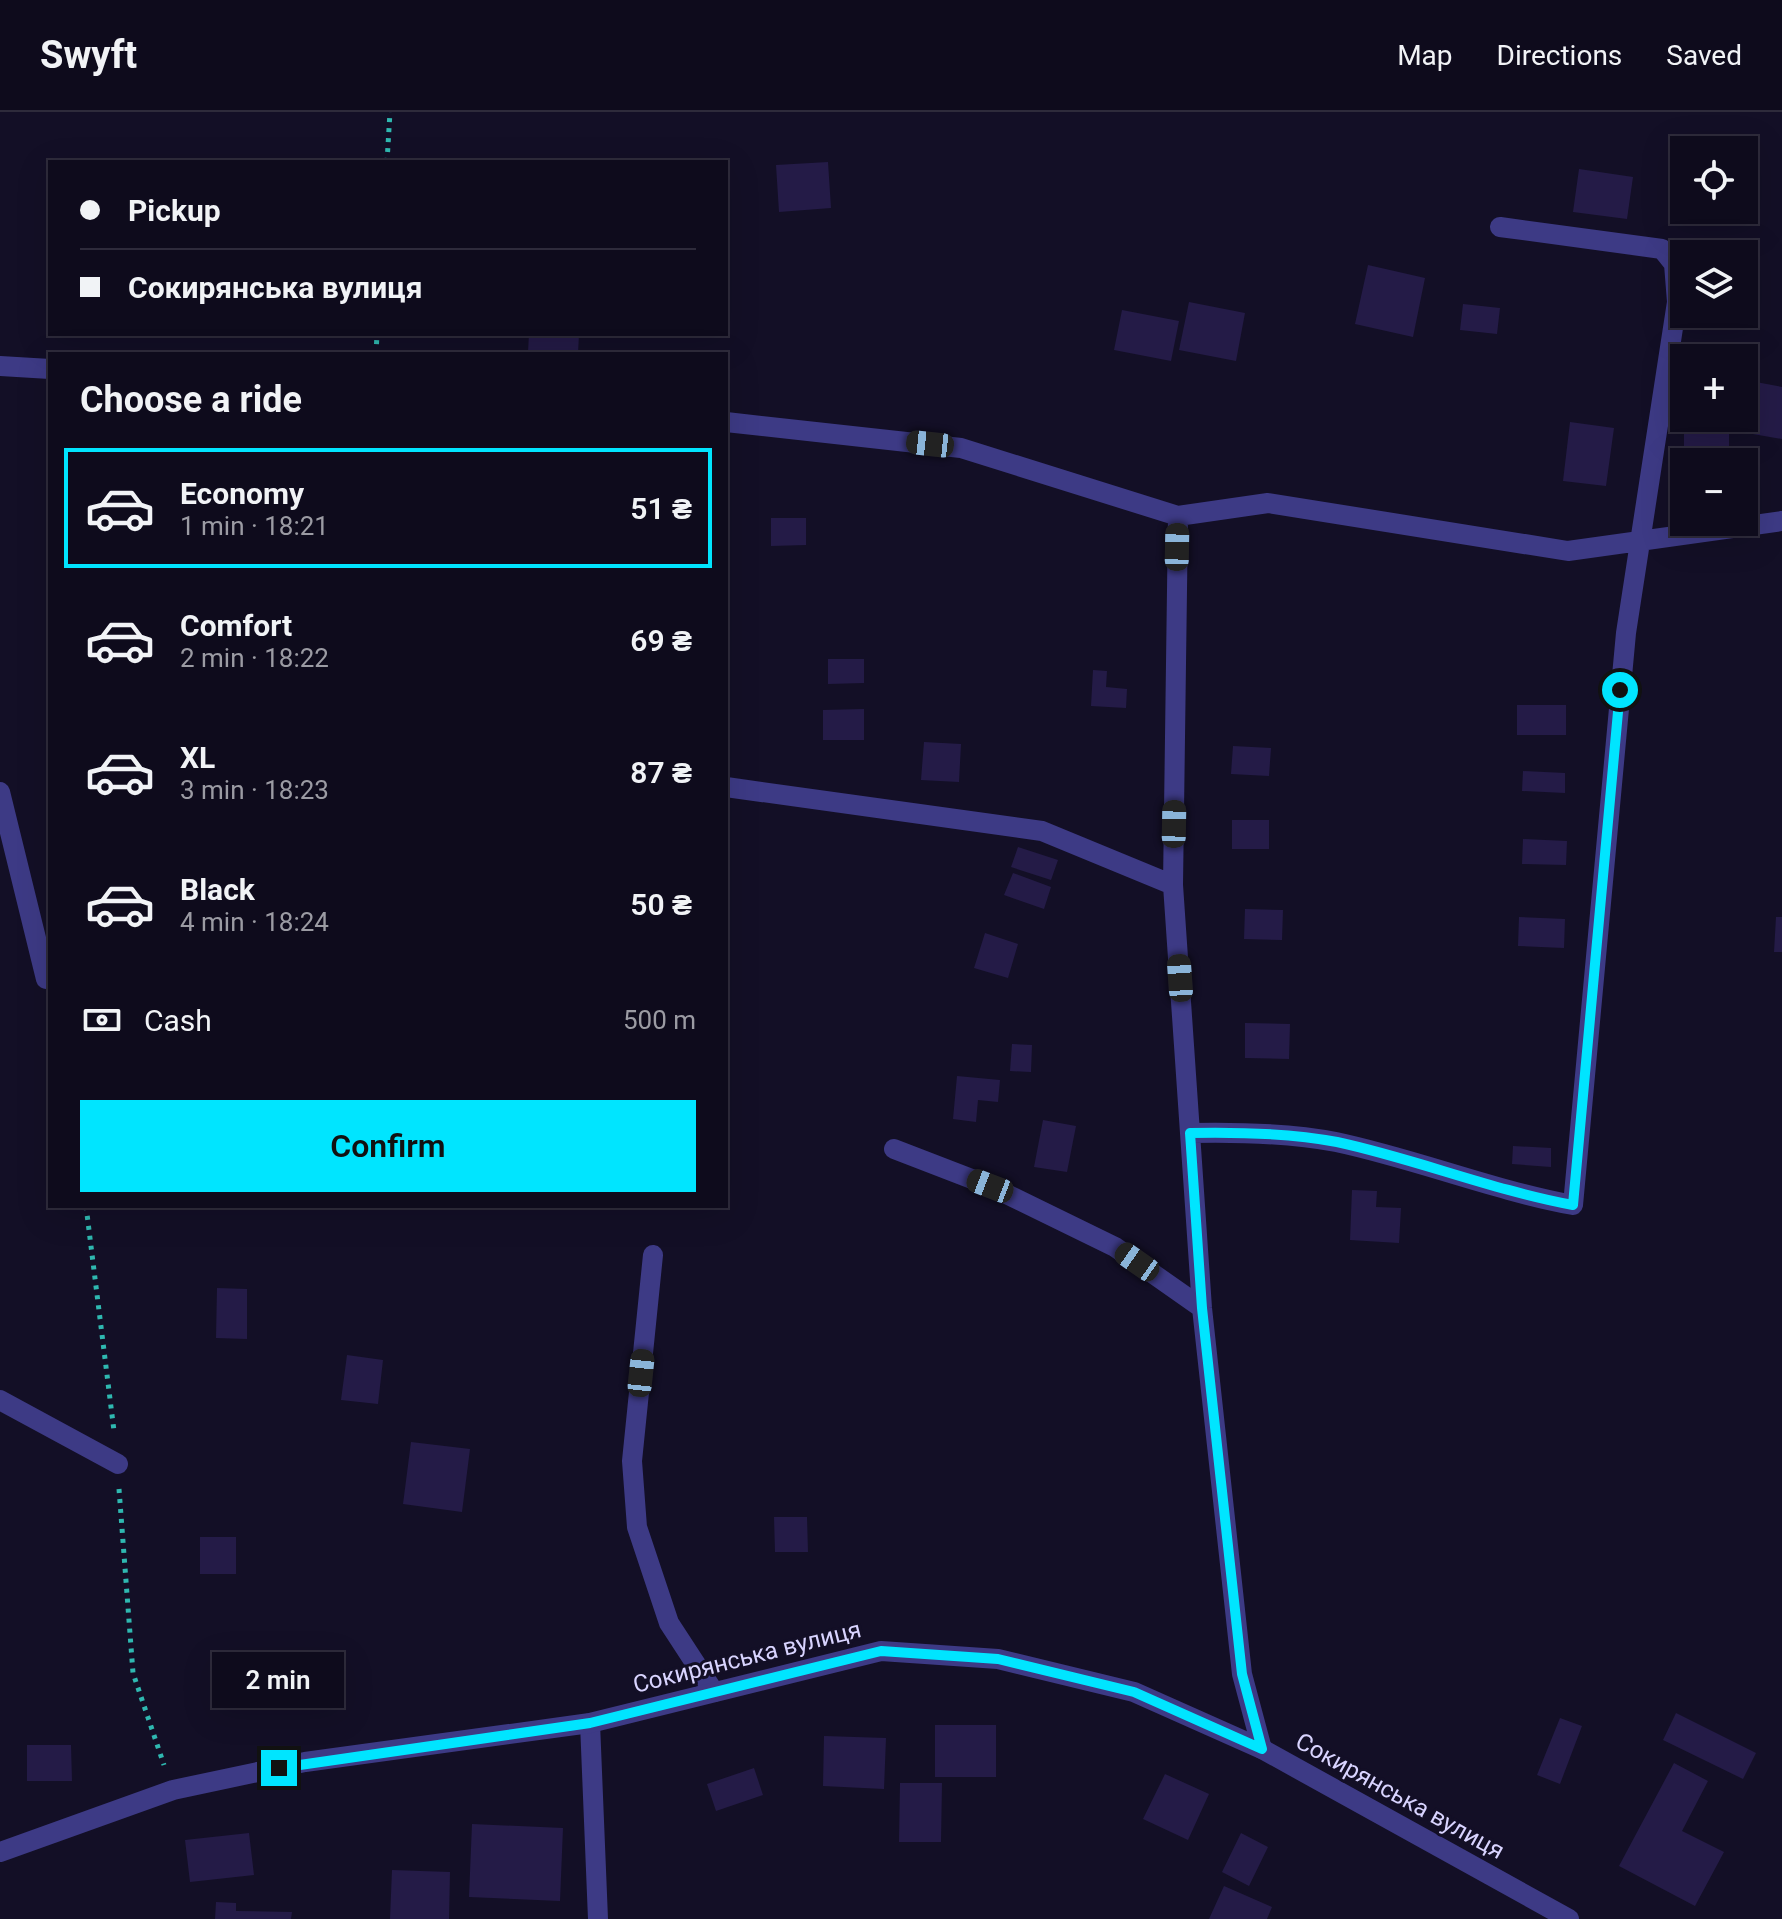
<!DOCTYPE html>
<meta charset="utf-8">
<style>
body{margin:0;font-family:Roboto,sans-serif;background:#1c1929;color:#f1f3f6;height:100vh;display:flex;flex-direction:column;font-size:30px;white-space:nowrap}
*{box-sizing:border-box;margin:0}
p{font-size:26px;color:#9b9ba3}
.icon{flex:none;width:44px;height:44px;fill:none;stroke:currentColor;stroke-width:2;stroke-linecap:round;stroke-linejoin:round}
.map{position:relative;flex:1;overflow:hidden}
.side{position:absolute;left:48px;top:240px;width:680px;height:856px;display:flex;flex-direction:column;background:#0e0b1c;border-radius:0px;box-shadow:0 8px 32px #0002,0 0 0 2px #2e2b3b}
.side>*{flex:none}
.hud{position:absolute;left:48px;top:48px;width:680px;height:176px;border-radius:0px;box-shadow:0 8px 32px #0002,0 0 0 2px #2e2b3b;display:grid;align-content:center;height:176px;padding:0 32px;background:#0e0b1c}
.fabs{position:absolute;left:1670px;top:24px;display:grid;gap:16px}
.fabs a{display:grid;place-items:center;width:88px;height:88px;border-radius:0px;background:#0e0b1c;box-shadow:0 8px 32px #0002,0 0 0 2px #2e2b3b;font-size:40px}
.end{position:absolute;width:36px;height:36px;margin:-18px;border:10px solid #00e5ff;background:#111;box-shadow:0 0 0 4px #111}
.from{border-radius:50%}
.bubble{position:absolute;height:56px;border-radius:0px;background:#0e0b1c;box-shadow:0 8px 32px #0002,0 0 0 2px #2e2b3b;font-size:26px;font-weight:600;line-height:56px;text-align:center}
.car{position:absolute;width:24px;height:48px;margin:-24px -12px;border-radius:10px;box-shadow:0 0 6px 2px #0007;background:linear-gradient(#222 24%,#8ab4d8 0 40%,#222 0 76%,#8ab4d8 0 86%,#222 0)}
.hud b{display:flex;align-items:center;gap:28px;height:76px;font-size:30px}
.hud b+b{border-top:2px solid #2e2b3b}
.hud i{width:20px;height:20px;background:#f1f3f6}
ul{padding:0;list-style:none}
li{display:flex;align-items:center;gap:24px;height:120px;margin:0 16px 12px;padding:0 16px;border:4px solid transparent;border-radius:0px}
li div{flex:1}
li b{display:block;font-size:30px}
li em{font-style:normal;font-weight:600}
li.current{border-color:#00e5ff}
li>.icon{width:72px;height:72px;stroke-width:1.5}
h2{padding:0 32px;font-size:36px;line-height:96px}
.pay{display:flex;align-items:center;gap:20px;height:88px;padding:0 32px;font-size:30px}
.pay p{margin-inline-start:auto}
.action{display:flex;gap:16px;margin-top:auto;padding:16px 32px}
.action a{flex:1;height:92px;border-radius:0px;background:#00e5ff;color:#111;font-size:32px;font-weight:600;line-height:92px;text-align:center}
header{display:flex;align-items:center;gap:48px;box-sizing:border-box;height:112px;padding:0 40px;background:#0e0b1c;border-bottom:2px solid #2e2b3b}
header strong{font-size:38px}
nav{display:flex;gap:44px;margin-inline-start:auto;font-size:28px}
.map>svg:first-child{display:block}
</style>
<header>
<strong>Swyft</strong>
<nav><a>Map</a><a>Directions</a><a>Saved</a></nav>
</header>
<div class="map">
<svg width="1782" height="1807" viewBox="0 0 1782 1807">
<rect width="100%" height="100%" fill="#130f26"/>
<path fill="#241b47" d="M828 50 831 96 779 100 776 53Z
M1579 57 1633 65 1627 107 1573 100Z
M1368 153 1425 166 1413 225 1355 212Z
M1189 190 1245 201 1236 249 1179 238Z
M1463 192 1500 196 1497 222 1460 218Z
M1122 198 1179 209 1171 249 1114 238Z
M529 222H579L578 242 528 240Z
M1756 270 1782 275V327L1747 321Z
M1684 306H1729V350H1684Z
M1570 310 1614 316 1606 374 1563 369Z
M771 406H806V433L771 434Z
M828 547H864V571L828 572Z
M1093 558 1107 559 1106 575 1127 577 1126 596 1091 594Z
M1517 593H1566V623H1517Z
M864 597V628H823V598Z
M924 630 961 632 959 670 921 668Z
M1233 634 1271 636 1269 664 1231 662Z
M1523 659 1565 661V681L1522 679Z
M1232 708H1269V737H1232Z
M1523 727 1567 729 1566 753 1522 752Z
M1018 735 1058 748 1051 768 1011 755Z
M1013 761 1051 775 1044 797 1004 783Z
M1245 797 1283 798 1282 828 1244 827Z
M1519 805 1565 807 1564 836 1518 834Z
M1776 805H1782V840H1774Z
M985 821 1018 832 1008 866 974 856Z
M1245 911 1290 912 1289 947 1245 946Z
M1012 932 1032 933 1031 960 1010 959Z
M957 964 1000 968 998 990 978 988 976 1010 953 1007Z
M1043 1008 1076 1014 1067 1060 1034 1055Z
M1513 1034 1551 1036V1055L1512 1052Z
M1352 1078 1377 1079 1376 1095 1401 1096 1399 1131 1350 1128Z
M217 1176 247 1177V1227L216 1226Z
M347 1243 383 1248 378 1292 341 1288Z
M411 1330 470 1337 462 1400 403 1392Z
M774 1405H807L808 1440H775Z
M200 1425H236V1462H200Z
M1676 1601 1756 1641 1743 1667 1663 1628Z
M1560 1606 1582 1614 1560 1672 1537 1663Z
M935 1613H996V1665H935Z
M824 1624 886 1626 884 1677 823 1674Z
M27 1633H71L72 1669H27Z
M1674 1651 1708 1669 1682 1719 1724 1740 1695 1794 1619 1754Z
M754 1656 763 1683 716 1699 707 1672Z
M1165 1662 1209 1682 1188 1728 1143 1707Z
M900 1671H942L941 1730H899Z
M472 1712 563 1716 560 1789 469 1785Z
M249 1721 254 1763 190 1770 185 1728Z
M1241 1721 1268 1735 1249 1774 1222 1760Z
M392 1758 450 1760 449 1807H390Z
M1224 1774 1272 1795 1267 1807H1209Z
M216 1790 236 1791V1799L292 1800 291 1807H215Z"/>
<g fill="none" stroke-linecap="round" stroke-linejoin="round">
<path stroke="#2fb8b0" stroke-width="5" stroke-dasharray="4 6" stroke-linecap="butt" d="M387 50 390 0
M376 242 377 222
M86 1094 114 1319
M119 1377 133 1561 164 1653"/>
<path stroke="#3d3a85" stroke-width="20" d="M0 254 50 257
M726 310 961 336 1178 404 1268 391 1568 439 1782 409
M1178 404 1173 773 1202 1196 1242 1562 1262 1637
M726 675 1042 719 1173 773
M1190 1021C1238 1020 1289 1021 1336 1030 1416 1047 1492 1078 1573 1093L1626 521 1677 190 1674 152 1662 137 1500 115
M894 1037 990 1074 1115 1135 1202 1196
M653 1143 632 1349 637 1415 669 1511 714 1580
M590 1611 598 1807"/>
<path stroke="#3d3a85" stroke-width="20" d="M0 680 46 867
M0 1288 118 1352
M0 1740 173 1678 305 1650 590 1611 881 1539 998 1547 1134 1580 1262 1637 1569 1807"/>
</g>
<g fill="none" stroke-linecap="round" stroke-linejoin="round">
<path stroke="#00e5ff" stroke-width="10" d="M279 1656 590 1611 881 1539 998 1547 1134 1580 1262 1637 1242 1562 1202 1196 1190 1021C1238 1020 1289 1021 1337 1030 1416 1047 1492 1078 1573 1093L1620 578"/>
</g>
<g text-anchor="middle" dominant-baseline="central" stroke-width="6" stroke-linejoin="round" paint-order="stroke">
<g font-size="24" fill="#d9d4ff" stroke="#130f26">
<text transform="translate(747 1545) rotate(-14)">Сокирянська вулиця</text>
<text transform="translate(1400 1684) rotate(29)">Сокирянська вулиця</text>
</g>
</g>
</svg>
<div class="fabs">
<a><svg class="icon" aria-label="locate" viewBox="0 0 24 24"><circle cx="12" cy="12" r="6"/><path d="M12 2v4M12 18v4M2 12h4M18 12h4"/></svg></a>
<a><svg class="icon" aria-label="layers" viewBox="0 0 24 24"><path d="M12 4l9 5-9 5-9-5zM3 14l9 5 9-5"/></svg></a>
<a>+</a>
<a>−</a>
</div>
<i class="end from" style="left:1620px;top:578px"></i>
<i class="end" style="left:279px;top:1656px"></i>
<div class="bubble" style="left:212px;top:1540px;width:132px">2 min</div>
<i class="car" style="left:930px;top:332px;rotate:276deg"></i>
<i class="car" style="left:1177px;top:435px;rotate:1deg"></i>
<i class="car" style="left:1174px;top:712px;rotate:1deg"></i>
<i class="car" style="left:1180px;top:866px;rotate:356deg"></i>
<i class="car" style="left:990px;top:1074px;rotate:291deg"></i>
<i class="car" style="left:1137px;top:1150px;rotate:305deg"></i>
<i class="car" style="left:641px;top:1261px;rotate:6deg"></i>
<div class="hud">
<b><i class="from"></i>Pickup</b>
<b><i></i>Сокирянська вулиця</b>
</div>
<section class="side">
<h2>Choose a ride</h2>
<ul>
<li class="current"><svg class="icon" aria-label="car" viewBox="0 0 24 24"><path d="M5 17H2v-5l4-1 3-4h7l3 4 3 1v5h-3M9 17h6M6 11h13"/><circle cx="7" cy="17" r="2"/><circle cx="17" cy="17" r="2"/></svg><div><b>Economy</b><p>1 min · 18:21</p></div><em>51 ₴</em></li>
<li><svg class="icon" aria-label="car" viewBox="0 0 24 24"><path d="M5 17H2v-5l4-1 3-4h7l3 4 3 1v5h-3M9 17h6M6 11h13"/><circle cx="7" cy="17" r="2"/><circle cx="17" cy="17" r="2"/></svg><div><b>Comfort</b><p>2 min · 18:22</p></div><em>69 ₴</em></li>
<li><svg class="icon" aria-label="car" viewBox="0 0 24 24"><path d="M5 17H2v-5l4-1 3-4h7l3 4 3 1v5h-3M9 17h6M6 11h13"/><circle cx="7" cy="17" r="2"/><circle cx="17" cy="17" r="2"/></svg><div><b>XL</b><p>3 min · 18:23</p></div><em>87 ₴</em></li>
<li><svg class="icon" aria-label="car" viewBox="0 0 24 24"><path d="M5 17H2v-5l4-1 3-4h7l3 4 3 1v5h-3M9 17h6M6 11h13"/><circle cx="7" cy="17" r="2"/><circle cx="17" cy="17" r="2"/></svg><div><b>Black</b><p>4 min · 18:24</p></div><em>50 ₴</em></li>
</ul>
<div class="pay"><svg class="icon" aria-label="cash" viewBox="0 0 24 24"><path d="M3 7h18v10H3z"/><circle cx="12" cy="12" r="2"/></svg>Cash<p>500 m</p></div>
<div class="action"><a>Confirm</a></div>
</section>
</div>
